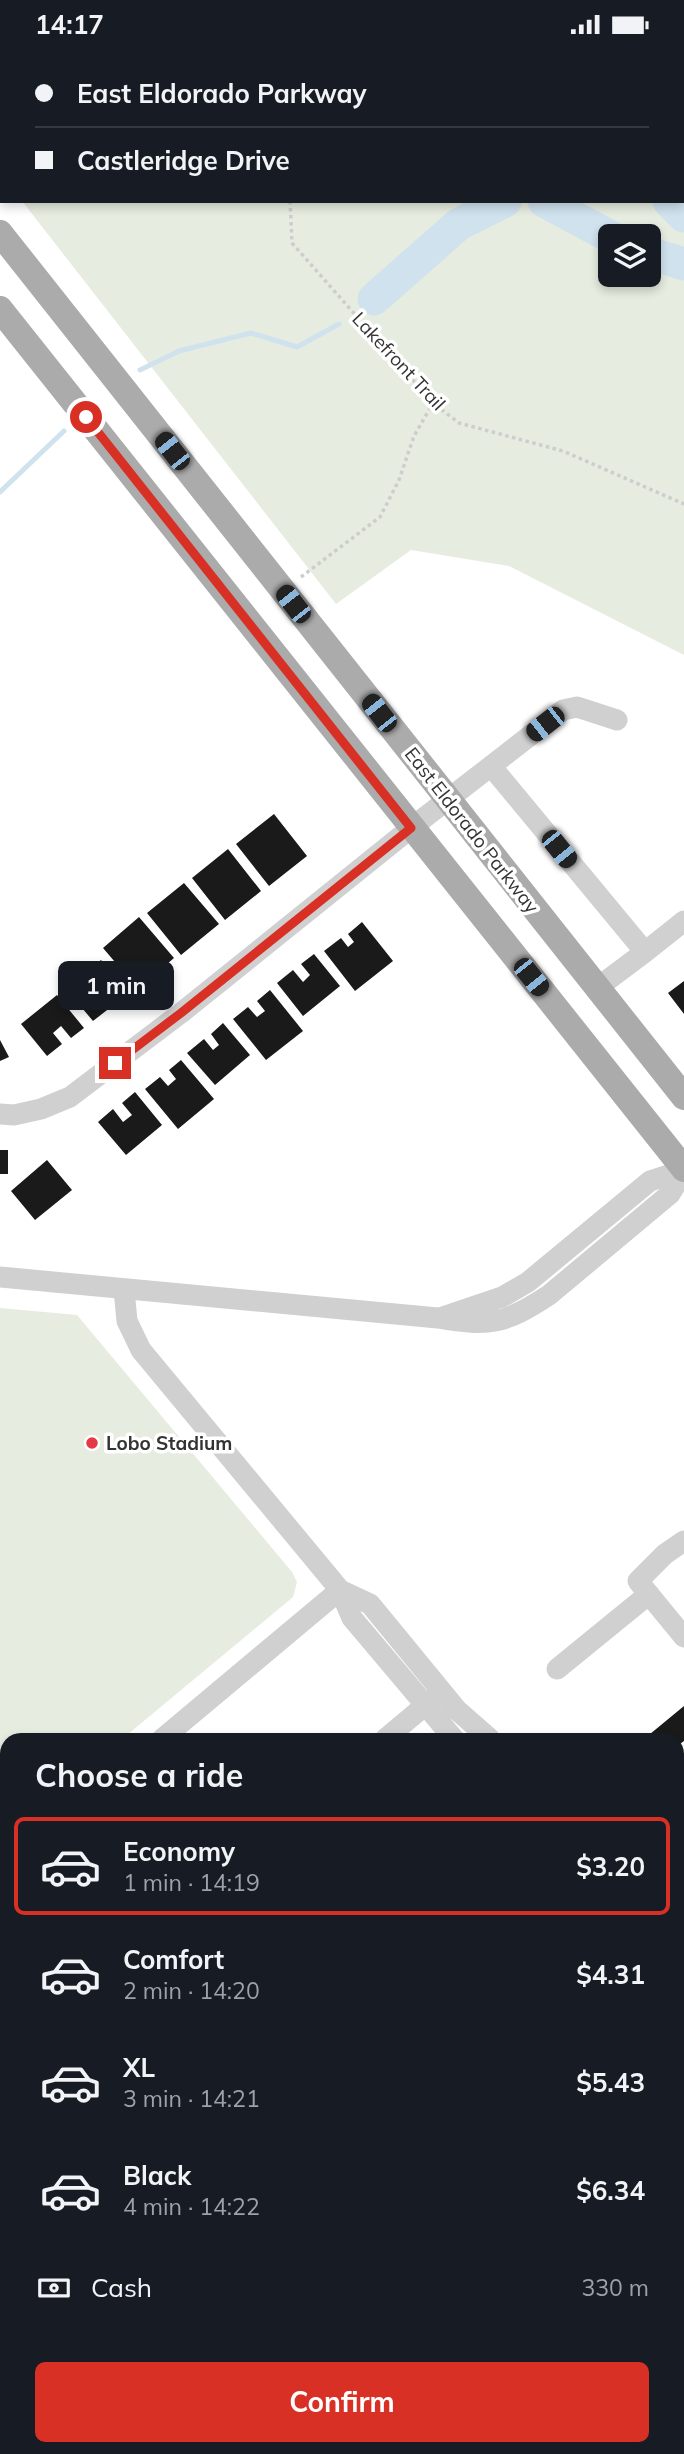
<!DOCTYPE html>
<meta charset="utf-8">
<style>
body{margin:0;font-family:Mulish,sans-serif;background:#242831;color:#f1f3f6;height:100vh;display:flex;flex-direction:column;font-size:26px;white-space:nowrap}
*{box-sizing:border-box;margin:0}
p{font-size:23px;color:#9ea1a6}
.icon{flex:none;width:38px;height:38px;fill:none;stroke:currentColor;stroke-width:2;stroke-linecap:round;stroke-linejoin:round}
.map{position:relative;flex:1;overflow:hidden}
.drawer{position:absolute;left:0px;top:1684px;width:684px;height:723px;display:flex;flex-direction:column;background:#171b24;border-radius:21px 21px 0 0;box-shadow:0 4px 10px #0003}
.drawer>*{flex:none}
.hud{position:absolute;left:0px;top:0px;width:684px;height:154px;box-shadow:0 4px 10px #0003;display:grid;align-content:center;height:154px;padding:0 35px;background:#171b24}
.controls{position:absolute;left:598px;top:175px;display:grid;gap:14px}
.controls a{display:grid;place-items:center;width:63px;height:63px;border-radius:10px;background:#171b24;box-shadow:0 4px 10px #0003;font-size:35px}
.end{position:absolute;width:32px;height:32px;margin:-16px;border:9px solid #d93025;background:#fff;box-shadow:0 0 0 4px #fff}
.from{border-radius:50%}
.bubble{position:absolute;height:49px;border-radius:10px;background:#171b24;box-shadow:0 4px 10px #0003;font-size:23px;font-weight:700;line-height:49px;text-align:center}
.car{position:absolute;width:21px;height:42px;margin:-21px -10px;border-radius:9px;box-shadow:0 0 5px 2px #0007;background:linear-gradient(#222 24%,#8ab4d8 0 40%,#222 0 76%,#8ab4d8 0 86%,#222 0)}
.hud b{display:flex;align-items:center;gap:24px;height:66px;font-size:26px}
.hud b+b{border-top:2px solid #363941}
.hud i{width:18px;height:18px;background:#f1f3f6}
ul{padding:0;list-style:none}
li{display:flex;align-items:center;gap:21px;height:98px;margin:0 14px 10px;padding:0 21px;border:4px solid transparent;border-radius:10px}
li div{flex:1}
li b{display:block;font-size:26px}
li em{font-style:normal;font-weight:700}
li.active{border-color:#d93025}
li>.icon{width:63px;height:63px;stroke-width:1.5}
h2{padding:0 35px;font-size:32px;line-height:84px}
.pay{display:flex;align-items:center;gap:18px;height:77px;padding:0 35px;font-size:26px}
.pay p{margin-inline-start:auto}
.button{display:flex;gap:14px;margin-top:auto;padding:14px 35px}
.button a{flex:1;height:80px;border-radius:10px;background:#d93025;color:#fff;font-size:28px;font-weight:700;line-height:80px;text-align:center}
.status{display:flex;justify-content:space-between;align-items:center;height:49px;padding:0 35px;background:#171b24;direction:ltr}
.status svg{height:19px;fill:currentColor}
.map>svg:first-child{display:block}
</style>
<div class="status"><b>14:17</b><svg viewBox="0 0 49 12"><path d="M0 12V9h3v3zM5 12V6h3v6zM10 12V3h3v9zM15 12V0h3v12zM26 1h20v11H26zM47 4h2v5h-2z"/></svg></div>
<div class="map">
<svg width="684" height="2405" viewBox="0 0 684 2405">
<rect width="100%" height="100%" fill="#fff"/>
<path fill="#e6ecdf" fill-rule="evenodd" d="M0 0H684V606L509 517 411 501 336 555 22 152H682V2H2V127L0 124ZM611 187H649V226H611Z
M0 1259 77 1266 292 1523 297 1533 293 1548 127 1686 79 1690H7V1750L0 1755Z"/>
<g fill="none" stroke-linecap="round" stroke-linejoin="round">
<path stroke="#cfe2ee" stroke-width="5" d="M140 321 179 302 251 284 297 298 339 275
M0 443 64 382"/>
<path stroke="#cfe2ee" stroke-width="33" d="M533 0 534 2
M544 152 611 188
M669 152 684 167
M649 204 684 215
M374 250 459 175 505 152"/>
</g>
<path fill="#1a1a1a" d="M274 765 307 807 269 837 236 795Z
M228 800 261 842 225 871 192 829Z
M184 834 219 875 181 906 147 864Z
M139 868 174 909 138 940 103 899Z
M362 873 393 912 355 942 324 902 341 889 348 898 354 893 348 885Z
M314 905 340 937 303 967 277 934 293 921 303 933 310 926 301 915Z
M101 911 129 944 93 972 66 940Z
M684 932V965L668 944Z
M270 941 303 982 266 1011 233 970 248 958 257 968 265 962 257 952Z
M57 946 84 979 71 989 61 977 53 984 62 995 47 1007 21 975Z
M223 974 250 1006 215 1036 187 1004 204 990 213 1001 219 996 211 985Z
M0 991 9 1008 0 1012Z
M181 1011 214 1050 178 1080 145 1040 160 1028 168 1037 176 1030 169 1021Z
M135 1043 162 1076 126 1106 98 1073 113 1060 123 1073 132 1066 122 1054Z
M0 1101H8V1125H0Z
M47 1111 72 1141 35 1171 11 1142Z
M684 1657V1692L677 1697V1690H644Z
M684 1848V1871L677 1863V1854Z
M684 2007V2043L677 2049V2013Z
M684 2054V2077L677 2069V2059Z
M677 2169 684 2177V2206L677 2212Z
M684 2215V2260L677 2252V2221Z
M677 2372 684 2380 680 2386 684 2392V2401L679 2405H647L642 2399H677Z
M42 2399H58L48 2405H45Z
M67 2399H89L93 2405H70Z
M138 2399H160L159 2405H148L138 2401Z
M190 2399H217L224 2405H186Z
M327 2399H375L377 2401 372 2405H332Z
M498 2399H549L543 2405H503Z"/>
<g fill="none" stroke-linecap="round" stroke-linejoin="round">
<path stroke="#cdcdcd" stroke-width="3.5" stroke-dasharray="3.5 3.5" stroke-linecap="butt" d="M252 0 254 2
M290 152 292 194 433 354 459 374 563 402 684 455
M301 528 380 468 399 431 414 387 433 354"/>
<path stroke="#d0d0d0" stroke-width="21" d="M491 717 563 661 577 658 617 671
M645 903 684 872
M0 1065 14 1066 41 1060 70 1048 181 964 411 779 491 717 645 903 597 939
M0 1228 438 1269C490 1278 505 1275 549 1246L670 1145 684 1122
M124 1241 127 1272 141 1301 340 1541 162 1690
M440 1269 502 1248 528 1233 650 1132 684 1121
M684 1492 665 1505 638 1532 684 1588
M557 1620 649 1545
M385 1690 434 1649
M454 1690 352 1569 340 1541 370 1555 457 1661 490 1690
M677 1767 684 1761
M677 1809 684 1803
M0 1854 7 1830
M0 1930 7 1938
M677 1932 684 1940
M0 2014 7 2008
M677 2309 684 2317
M0 2331 7 2326
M0 2364 7 2358
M436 2399 441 2405"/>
<path stroke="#ababab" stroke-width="26" d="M0 184 684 1048
M0 260 684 1120"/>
</g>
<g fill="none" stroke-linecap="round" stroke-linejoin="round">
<path stroke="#d93025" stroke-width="9" d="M86 368 411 779 181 964 115 1014"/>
</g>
<circle fill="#e63946" stroke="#fff" stroke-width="2.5" cx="92" cy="1394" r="7"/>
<g text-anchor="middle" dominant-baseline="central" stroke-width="7" stroke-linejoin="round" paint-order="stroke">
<g font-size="19" fill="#333" stroke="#fff">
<text transform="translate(399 312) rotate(47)">Lakefront Trail</text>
<text transform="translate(472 781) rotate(52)">East Eldorado Parkway</text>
</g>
<g font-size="19" font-weight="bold" fill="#333" stroke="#fff" text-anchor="start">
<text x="106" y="1394">Lobo Stadium</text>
</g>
</g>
</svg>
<div class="controls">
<a><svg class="icon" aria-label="layers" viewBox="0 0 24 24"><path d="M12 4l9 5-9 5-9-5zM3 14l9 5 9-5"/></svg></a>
</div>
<i class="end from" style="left:86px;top:368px"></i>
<i class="end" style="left:115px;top:1014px"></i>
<div class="bubble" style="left:58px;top:912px;width:116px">1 min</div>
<i class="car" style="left:172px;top:402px;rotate:322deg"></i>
<i class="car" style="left:293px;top:555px;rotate:322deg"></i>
<i class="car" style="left:379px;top:664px;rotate:322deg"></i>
<i class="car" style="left:545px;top:675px;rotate:232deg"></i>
<i class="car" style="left:559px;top:800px;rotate:141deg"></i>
<i class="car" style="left:531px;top:928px;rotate:141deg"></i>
<div class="hud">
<b><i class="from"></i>East Eldorado Parkway</b>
<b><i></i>Castleridge Drive</b>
</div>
<section class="drawer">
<h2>Choose a ride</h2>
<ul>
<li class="active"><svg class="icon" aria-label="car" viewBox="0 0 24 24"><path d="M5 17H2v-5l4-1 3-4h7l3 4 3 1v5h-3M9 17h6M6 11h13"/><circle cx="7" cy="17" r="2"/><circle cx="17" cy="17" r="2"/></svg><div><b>Economy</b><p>1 min · 14:19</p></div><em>$3.20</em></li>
<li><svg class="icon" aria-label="car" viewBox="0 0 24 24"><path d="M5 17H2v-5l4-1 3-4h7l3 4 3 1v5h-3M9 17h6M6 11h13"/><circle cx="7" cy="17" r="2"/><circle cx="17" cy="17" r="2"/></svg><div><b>Comfort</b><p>2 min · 14:20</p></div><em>$4.31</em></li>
<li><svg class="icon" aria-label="car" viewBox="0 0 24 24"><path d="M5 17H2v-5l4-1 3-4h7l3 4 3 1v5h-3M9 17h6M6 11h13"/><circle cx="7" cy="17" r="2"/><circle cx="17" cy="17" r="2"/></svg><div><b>XL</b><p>3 min · 14:21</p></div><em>$5.43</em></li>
<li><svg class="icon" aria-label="car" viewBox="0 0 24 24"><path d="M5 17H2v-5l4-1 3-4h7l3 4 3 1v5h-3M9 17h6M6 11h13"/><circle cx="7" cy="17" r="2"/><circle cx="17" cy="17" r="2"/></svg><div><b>Black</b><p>4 min · 14:22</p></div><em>$6.34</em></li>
</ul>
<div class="pay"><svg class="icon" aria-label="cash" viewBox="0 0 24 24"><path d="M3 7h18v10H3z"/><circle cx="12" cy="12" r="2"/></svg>Cash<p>330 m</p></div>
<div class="button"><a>Confirm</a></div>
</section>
</div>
